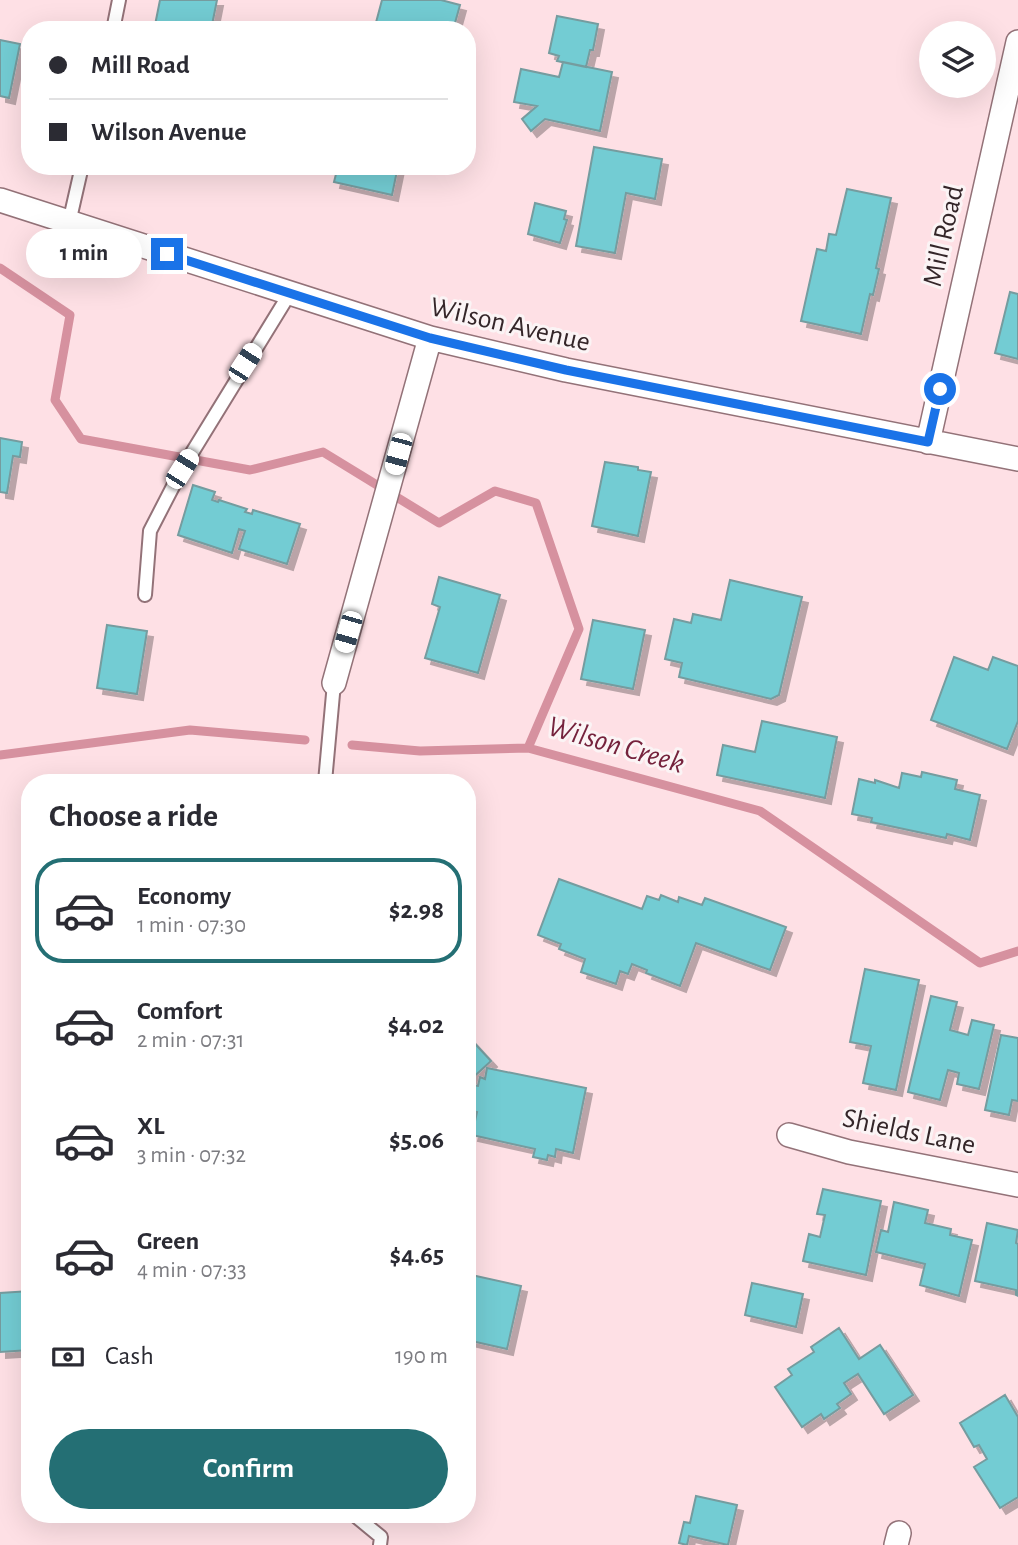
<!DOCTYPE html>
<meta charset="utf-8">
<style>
body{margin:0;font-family:"Alegreya Sans",sans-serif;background:#f2f2f3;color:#2b2b33;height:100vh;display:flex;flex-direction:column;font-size:26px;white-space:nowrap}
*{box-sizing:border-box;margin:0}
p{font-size:23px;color:#7c7c81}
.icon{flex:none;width:38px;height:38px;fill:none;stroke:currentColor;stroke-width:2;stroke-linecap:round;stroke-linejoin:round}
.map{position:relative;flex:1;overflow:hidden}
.details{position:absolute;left:21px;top:774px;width:455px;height:749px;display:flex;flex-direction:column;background:#fff;border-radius:28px;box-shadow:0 7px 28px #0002}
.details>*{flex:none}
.hud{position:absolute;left:21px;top:21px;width:455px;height:154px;border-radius:28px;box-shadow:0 7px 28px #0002;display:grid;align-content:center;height:154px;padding:0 28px;background:#fff}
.controls{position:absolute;left:919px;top:21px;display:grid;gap:14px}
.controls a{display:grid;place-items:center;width:77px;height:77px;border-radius:50%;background:#fff;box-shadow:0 7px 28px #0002;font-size:35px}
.end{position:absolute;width:32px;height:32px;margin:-16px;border:9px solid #1a73e8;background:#fff;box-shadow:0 0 0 4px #fff}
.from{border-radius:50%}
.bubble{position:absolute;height:49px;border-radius:24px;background:#fff;box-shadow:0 7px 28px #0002;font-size:23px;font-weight:700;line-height:49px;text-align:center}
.car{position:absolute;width:21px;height:42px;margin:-21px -10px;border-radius:9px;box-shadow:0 0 5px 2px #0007;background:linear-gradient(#fff 24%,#345 0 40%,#fff 0 76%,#345 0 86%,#fff 0)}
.hud b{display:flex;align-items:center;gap:24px;height:66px;font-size:26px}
.hud b+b{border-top:2px solid #e1e1e2}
.hud i{width:18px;height:18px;background:#2b2b33}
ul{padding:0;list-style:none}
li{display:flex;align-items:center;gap:21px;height:105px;margin:0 14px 10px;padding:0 14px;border:4px solid transparent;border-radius:28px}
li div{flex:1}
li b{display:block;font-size:26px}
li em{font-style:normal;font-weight:700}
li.on{border-color:#246f74}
li>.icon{width:63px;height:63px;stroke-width:1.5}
h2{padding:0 28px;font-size:32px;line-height:84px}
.pay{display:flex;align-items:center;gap:18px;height:77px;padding:0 28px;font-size:26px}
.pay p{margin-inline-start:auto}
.primary-button{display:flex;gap:14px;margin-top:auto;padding:14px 28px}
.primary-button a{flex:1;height:80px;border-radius:42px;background:#246f74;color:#fff;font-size:28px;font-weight:700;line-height:80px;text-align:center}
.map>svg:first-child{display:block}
</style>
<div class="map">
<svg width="1018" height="1545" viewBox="0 0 1018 1545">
<defs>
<filter id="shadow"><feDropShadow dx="6" dy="6" stdDeviation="0" flood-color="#0004"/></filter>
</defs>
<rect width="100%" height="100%" fill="#fee0e5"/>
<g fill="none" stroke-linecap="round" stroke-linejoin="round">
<path stroke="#d6919f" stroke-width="9" d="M0 268 70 315 55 400 81 439 250 470 323 452 439 523 495 491 536 503 579 629 528 748 760 811 980 963 1018 951
M352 745 420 751 528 748
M0 755 190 730 305 740"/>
</g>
<path fill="#73ccd3" stroke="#759c9f" stroke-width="2" filter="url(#shadow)" d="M160 0H217L211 30H154Z
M382 0H441L460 5 453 30H374Z
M557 16 598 24 593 50H590L586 67 557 61 559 56 549 53Z
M0 40 20 44 9 98 0 96Z
M563 62 612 72 600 131 545 119 531 131 522 119 537 106 514 102 521 69 559 77Z
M594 147 662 159 655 199 626 193 615 253 576 246Z
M338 166H398L392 195 334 182Z
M847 189 891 198 876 268 879 269 873 295 870 294 861 334 801 321 817 249 826 251 829 234 836 235Z
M535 203 566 211 564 219 567 220 560 243 528 234Z
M1010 292 1018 294V359L995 353Z
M0 438 22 442 20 457 13 456 7 493 0 492Z
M605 462 638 467V470L651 472 638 536 592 526Z
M193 485 215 492 212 500 218 502 219 500 247 509 245 512 252 514 253 510 300 524 287 564 239 549 245 531 239 529 232 553 178 535Z
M439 577 500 595 478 673 425 658 440 607 432 604Z
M730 580 802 597 779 695 771 699 679 677 682 663 665 659 674 619 691 623 693 614 721 620Z
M593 620 645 630 633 689 581 679Z
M107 625 147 631 137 694 97 688Z
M954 657 988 670 993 657 1018 666V721L1007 749 931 720Z
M762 721 837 737 825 798 717 775 723 745 755 752Z
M922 772 957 780 955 789 980 795 970 840 947 834 946 838 871 822 872 818 852 814 859 779 875 783V780L899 788 902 773 921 777Z
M559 879 642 909 647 896 659 900 661 895 678 902 679 897 702 905 705 898 786 927 770 970 696 943 680 986 646 973 647 970 632 964 628 974 620 971 616 984 581 972 585 959 559 949 561 944 538 935Z
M865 969 919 980 896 1090 863 1083 871 1046 850 1042Z
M931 996 957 1002 950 1030 968 1035 972 1020 994 1025 979 1089 957 1084 959 1073 948 1070 940 1100 908 1092Z
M467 1035 491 1061 467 1083Z
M1001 1035 1018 1038V1101L1012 1100 1009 1115 985 1110Z
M487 1068 586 1088 573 1153 556 1149 555 1157 548 1155 547 1160 533 1157 535 1149 472 1135 477 1112 471 1111 472 1106H467L471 1085 478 1086 480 1077 485 1079Z
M823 1189 881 1201 866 1275 803 1261 809 1234 820 1237 825 1215 817 1214Z
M894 1202 928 1210 925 1223 951 1229 950 1235 972 1240 959 1296 920 1285 925 1264 876 1252 881 1230 888 1232Z
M987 1223 1018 1230 1016 1243 1018 1244V1296L1016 1295V1290L975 1281Z
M467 1274 521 1286 507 1349 467 1340Z
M752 1283 803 1294 796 1327 745 1315Z
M30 1291V1350L0 1352V1293Z
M839 1328 859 1359 880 1345 913 1395 884 1414 858 1374 844 1383 851 1394 837 1404 840 1408 824 1419 821 1414 802 1427 775 1387 792 1375 788 1369 814 1352 811 1347Z
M1005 1395 1018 1417V1497L1000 1508 974 1467 987 1459 979 1445 974 1447 960 1423Z
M696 1496 737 1505 728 1545 689 1536 687 1545 679 1543 684 1522 690 1523Z"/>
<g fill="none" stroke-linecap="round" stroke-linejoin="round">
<defs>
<path id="lane" d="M113 30 119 0
M69 223 82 166
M145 595 150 531 182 469 290 293
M325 782 334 683
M353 1514 381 1537 380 1545"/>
<path id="street" d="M0 200 430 338 566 370 1018 459
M928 442 1018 42
M334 683 430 338
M789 1135 849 1152 1018 1185
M896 1545 899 1533"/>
</defs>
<use href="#lane" stroke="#937278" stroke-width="16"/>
<use href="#street" stroke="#937278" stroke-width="26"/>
<use href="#lane" stroke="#fff" stroke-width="12"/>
<use href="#street" stroke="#fff" stroke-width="23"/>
</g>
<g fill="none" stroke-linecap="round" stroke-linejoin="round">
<path stroke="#1a73e8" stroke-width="9" d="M167 254 430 338 566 370 928 442 940 389"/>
</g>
<g text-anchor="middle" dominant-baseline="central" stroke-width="6" stroke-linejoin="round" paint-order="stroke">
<g font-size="28" fill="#342629" stroke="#fbf4f5">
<text transform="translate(944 236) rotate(-77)">Mill Road</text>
<text transform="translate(510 325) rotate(13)">Wilson Avenue</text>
<text transform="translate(909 1132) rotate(12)">Shields Lane</text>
</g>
<g font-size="30" font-style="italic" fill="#75233d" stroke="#fbf4f5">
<text transform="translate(616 745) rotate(16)">Wilson Creek</text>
</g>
</g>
</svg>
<div class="controls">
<a><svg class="icon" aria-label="layers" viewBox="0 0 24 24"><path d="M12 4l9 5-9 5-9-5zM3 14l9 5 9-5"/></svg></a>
</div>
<i class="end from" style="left:940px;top:389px"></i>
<i class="end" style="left:167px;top:254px"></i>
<div class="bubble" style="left:26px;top:229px;width:116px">1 min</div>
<i class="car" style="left:245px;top:363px;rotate:33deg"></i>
<i class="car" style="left:398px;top:454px;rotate:195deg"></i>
<i class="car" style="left:182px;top:469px;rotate:32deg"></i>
<i class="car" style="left:348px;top:632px;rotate:196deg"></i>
<div class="hud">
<b><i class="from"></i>Mill Road</b>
<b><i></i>Wilson Avenue</b>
</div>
<section class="details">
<h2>Choose a ride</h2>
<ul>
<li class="on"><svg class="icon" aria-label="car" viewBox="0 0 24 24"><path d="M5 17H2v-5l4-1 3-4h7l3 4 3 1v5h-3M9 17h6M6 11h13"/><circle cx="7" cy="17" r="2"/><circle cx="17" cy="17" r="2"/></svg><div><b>Economy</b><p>1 min · 07:30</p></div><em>$2.98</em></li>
<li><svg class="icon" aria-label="car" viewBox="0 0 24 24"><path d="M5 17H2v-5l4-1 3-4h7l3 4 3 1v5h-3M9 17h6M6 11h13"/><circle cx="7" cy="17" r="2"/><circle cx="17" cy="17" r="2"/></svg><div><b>Comfort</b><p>2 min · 07:31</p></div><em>$4.02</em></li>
<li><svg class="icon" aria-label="car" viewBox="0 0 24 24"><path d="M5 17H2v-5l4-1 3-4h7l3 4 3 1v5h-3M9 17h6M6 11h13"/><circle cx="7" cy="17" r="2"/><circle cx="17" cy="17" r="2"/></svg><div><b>XL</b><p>3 min · 07:32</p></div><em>$5.06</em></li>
<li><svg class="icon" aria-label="car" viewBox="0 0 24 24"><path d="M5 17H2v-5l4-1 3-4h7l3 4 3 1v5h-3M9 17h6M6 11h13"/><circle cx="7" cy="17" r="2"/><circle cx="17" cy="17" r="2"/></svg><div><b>Green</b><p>4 min · 07:33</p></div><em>$4.65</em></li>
</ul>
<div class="pay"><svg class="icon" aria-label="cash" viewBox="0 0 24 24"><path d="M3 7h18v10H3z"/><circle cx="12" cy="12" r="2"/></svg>Cash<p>190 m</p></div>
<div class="primary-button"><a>Confirm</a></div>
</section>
</div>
